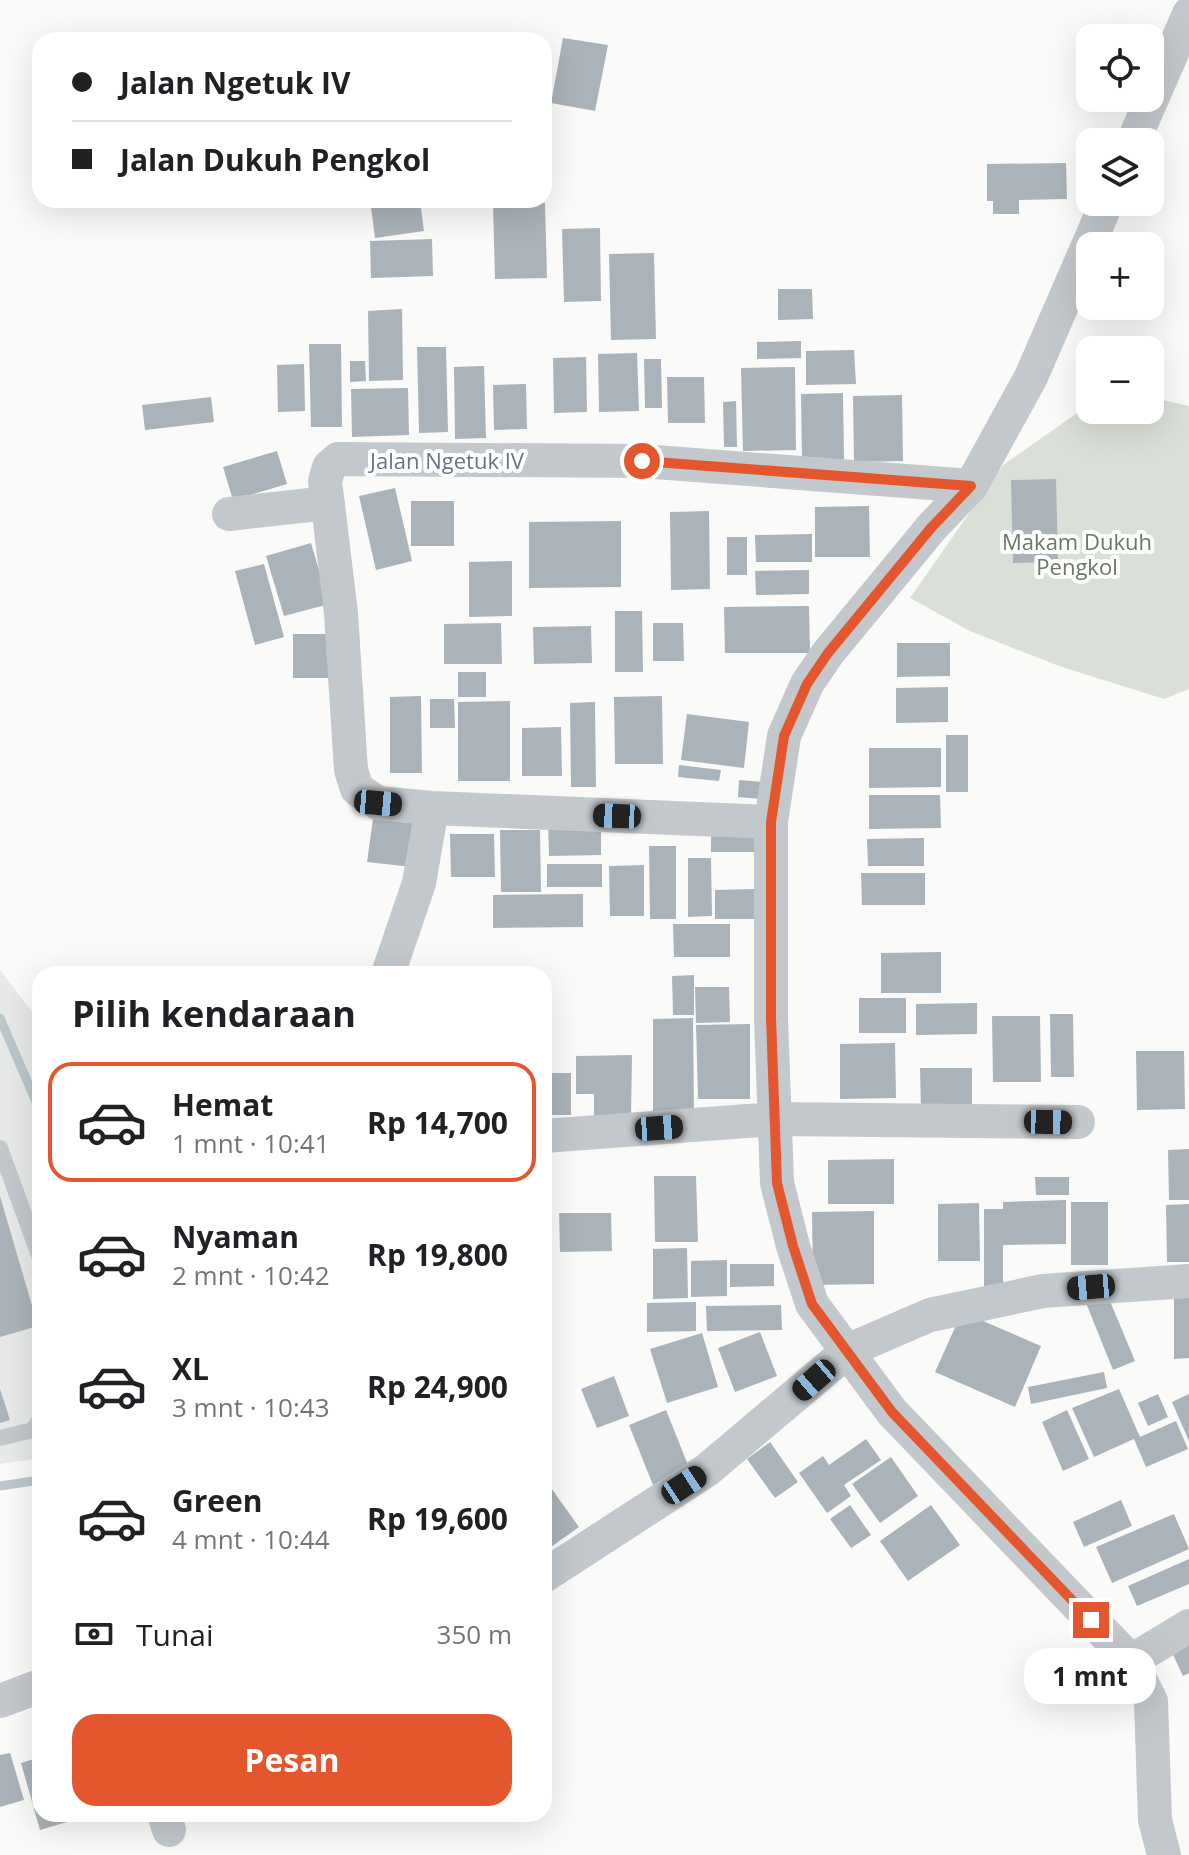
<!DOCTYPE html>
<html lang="id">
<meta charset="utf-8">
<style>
body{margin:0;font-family:"Open Sans",sans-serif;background:#f2f2f2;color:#202124;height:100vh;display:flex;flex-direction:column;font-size:30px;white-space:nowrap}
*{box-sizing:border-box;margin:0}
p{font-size:26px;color:#757577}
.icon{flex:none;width:44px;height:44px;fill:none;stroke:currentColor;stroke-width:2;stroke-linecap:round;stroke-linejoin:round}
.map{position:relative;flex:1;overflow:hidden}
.sheet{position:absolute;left:32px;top:966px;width:520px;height:856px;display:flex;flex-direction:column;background:#fff;border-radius:24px;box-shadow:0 8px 32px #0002}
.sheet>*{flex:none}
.banner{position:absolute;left:32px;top:32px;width:520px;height:176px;border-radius:24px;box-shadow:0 8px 32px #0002;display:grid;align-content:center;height:176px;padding:0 40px;background:#fff}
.fabs{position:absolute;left:1076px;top:24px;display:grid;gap:16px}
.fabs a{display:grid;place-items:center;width:88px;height:88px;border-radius:16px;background:#fff;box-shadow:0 8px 32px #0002;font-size:40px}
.end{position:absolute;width:36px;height:36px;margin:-18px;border:10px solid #e4572e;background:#fff;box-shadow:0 0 0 4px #fff}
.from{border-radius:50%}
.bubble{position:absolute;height:56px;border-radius:24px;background:#fff;box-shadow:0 8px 32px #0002;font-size:26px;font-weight:700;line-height:56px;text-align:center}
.car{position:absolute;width:24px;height:48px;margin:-24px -12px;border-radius:10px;box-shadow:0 0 6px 2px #0007;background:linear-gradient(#222 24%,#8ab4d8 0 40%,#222 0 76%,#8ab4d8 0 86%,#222 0)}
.banner b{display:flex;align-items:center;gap:28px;height:76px;font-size:30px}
.banner b+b{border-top:2px solid #e0e0e0}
.banner i{width:20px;height:20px;background:#202124}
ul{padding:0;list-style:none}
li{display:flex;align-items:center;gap:24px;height:120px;margin:0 16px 12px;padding:0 24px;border:4px solid transparent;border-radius:24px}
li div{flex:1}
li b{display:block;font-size:30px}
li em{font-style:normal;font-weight:700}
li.on{border-color:#e4572e}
li>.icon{width:72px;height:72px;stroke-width:1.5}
h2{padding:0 40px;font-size:36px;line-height:96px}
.pay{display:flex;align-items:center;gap:20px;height:88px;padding:0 40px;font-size:30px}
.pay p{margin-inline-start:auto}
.button{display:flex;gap:16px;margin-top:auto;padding:16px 40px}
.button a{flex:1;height:92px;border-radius:24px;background:#e4572e;color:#fff;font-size:32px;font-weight:700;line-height:92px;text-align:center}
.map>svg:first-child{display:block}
</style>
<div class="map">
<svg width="1189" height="1855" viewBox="0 0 1189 1855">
<rect width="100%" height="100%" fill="#fafaf8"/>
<path fill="#e8e9e9" d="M0 970 40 1022V1458L0 1464Z"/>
<path fill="#dadfd7" d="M1150 397 1189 406V689L1164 699 1059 666 970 631 910 598 1003 465 1090 404V410H1150Z"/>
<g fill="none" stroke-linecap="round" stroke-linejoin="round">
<path stroke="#bbc7cb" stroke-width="9" d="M0 1018 40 1111
M0 1486 40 1480"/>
</g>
<path fill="#aab3b9" d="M563 38 608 45 595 111 551 103Z
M1066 163 1067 199 1019 200V214H993V201H987V164Z
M370 200H420L424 231 375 238Z
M545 203 547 278 495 279 493 204Z
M600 228 601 301 564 302 562 229Z
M432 239 433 276 371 278 370 241Z
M654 253 656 339 611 340 609 254Z
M778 289H812L813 319 778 320Z
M402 309 403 380 369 381 368 311Z
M801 341V358L757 359V342Z
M309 344H341L342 427H311Z
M417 347H446L448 432 419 433Z
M854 350 856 384 806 385V351Z
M637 353 639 411 599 412 598 354Z
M586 357 587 412 554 413 553 358Z
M644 359H661L662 408H645Z
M350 361H365L366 381 350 382Z
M304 364 305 411 278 412 277 365Z
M484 366 486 438 455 439 454 367Z
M795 367 796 450 743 451 741 368Z
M667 377H704L705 423H668Z
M526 384 527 429 494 430 493 385Z
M408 388 409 435 352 437 351 389Z
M843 393 844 459 802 460 801 394Z
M902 395 903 461 854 462 853 396Z
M211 397 214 422 145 430 142 405Z
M736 401 737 447H724L723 402Z
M277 451 287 484 233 500 223 467Z
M1056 479 1058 562 1013 563 1011 480Z
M395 488 412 561 376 570 359 496Z
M411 501H454V546H411Z
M869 506 870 557H815V507Z
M709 511 710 589 671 590 670 512Z
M621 521V587L529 588V522Z
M812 534V562H756L755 535Z
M727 537H747V575H727Z
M311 543 329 604 284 616 266 556Z
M512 561V616L469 617V562Z
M264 564 284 637 255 645 235 571Z
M809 570V594L756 595 755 571Z
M809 606 810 653H725L724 607Z
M615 611H642L643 672H615Z
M501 623 502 664H444V624Z
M653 623H683L684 661H653Z
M591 626 592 663 534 664 533 627Z
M293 634H332L331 678H293Z
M897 643H950V676L897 677Z
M458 672H486V697H458Z
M948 687V722L896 723V688Z
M421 696 422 773H390V697Z
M662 696 663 764H615L614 697Z
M430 699H454L455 728H430Z
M510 701V781H458V702Z
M595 702 596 787H571L570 703Z
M687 714 749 722 744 768 681 760Z
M561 727 562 776H522V728Z
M946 735H968V792H946Z
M869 748H941V787L869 788Z
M679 765 721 770 719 781 678 777Z
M739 780 763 782 761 799 738 797Z
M869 795H940L941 828 869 829Z
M373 819 418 824 412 867 367 862Z
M601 819V855L549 856 548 820Z
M500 830H540L541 892H501Z
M757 830V852H711V831Z
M450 834H494L495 877H451Z
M924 838V866H868L867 839Z
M649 846H676V919H650Z
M688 858H711L712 916 688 917Z
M547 864H602V887H547Z
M644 865V916H610L609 866Z
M861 873H925V905H862Z
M754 889 755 919H715V890Z
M583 894V927L493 928V895Z
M673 924H730V957H674Z
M941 952V993H881V953Z
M694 975V1015H673L672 976Z
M695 987H729L730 1022 696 1023Z
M859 998H906V1033H859Z
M977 1003V1034L916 1035V1004Z
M1050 1014H1073L1074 1077H1051Z
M992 1016H1040L1041 1082H993Z
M693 1018 694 1114H653V1019Z
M750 1024V1099H698L696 1025Z
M895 1043 896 1098 840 1099V1044Z
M1136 1051H1184L1185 1109 1137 1110Z
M632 1055 631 1117H594V1094H576V1056Z
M920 1068H972V1110L921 1111Z
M544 1073H571V1115H544Z
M1189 1149V1200H1169L1168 1150Z
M894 1159V1204H828V1160Z
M654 1176H696L698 1242H655Z
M1035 1177H1069V1195H1036Z
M0 1196 38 1326 0 1337Z
M1066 1200V1244L1003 1245V1286H984V1209H1003V1202Z
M1071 1202H1108V1265H1071Z
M979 1203 980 1261H938V1204Z
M1189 1204V1262H1167L1166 1205Z
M874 1211V1284L813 1285 812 1212Z
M559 1213H611L612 1251 560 1252Z
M687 1248 688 1298 653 1299V1249Z
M727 1260V1296L691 1297V1261Z
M730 1264H774V1286L730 1287Z
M1174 1291H1189V1358L1174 1359Z
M1107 1294 1135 1361 1113 1370 1086 1303Z
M696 1302V1331L647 1332V1303Z
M781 1305 782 1330 707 1331 706 1306Z
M962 1312 1041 1346 1015 1407 935 1372Z
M760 1332 777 1376 735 1392 718 1348Z
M702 1333 718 1387 667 1403 650 1349Z
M1104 1372 1107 1388 1031 1404 1028 1387Z
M614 1376 629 1416 597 1428 581 1389Z
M0 1389 10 1420 0 1423Z
M1119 1389 1140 1437 1176 1421 1188 1449 1146 1467 1134 1439 1094 1457 1072 1408Z
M1158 1394 1168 1417 1148 1426 1138 1403Z
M1189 1394V1441L1172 1402Z
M666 1410 692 1475 655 1490 629 1425Z
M1067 1410 1089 1459 1063 1471 1042 1422Z
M866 1439 881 1460 844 1485 851 1496 827 1513 799 1473 823 1456 829 1465Z
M770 1442 798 1482 775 1498 747 1459Z
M891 1457 918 1496 880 1523 852 1484Z
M544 1478 579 1527 544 1552Z
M1121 1500 1132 1526 1084 1547 1073 1522Z
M850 1505 871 1535 851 1548 830 1519Z
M931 1505 960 1545 908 1581 880 1541Z
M1174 1514 1189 1549 1112 1583 1096 1547Z
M1189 1559V1584L1137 1606 1128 1586Z
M1189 1637V1673L1183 1676 1169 1646Z
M10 1753 24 1800 0 1807V1755Z
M40 1757V1814H75L77 1819 40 1830 21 1763Z"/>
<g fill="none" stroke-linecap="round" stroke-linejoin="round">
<path stroke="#c3c8cc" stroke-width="16" d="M0 1148 40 1258
M0 1438 33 1430 40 1419"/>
<path stroke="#c3c8cc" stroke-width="34" d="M1133 142 1189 14
M1107 202 1031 377 971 486 931 528 828 653 807 684 784 736 771 822V1018L777 1183 793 1246 812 1304 892 1412 1131 1661 1151 1701 1155 1820 1164 1855
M229 514 328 503
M771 822 432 808 378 803 357 789 351 770 341 613 325 481 329 467 338 459 642 461 971 486
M388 974 419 883 432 808
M544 1136 774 1119 1078 1122
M544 1576 707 1470 849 1350 930 1315 1043 1291 1189 1281
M1131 1661 1189 1626
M0 1701 40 1686
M164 1814 169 1830"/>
</g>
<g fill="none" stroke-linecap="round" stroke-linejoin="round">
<path stroke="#e4572e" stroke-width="10" d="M642 461 971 486 931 528 828 653 807 684 784 736 771 822V1018L777 1183 793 1246 812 1304 892 1412 1091 1620"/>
</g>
<g text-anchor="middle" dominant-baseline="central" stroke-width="8" stroke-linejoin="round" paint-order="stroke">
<g font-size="22" fill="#657683" stroke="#fff">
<text x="447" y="460">Jalan Ngetuk IV</text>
</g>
<g font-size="22" fill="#687a64" stroke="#fff">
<text x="1077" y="541">Makam Dukuh<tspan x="1077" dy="25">Pengkol</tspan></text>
</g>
</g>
</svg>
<div class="fabs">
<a><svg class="icon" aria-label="locate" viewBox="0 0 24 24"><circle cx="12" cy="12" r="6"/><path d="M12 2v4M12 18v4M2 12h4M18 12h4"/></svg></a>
<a><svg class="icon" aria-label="layers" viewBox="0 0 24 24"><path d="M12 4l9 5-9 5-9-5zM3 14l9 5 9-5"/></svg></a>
<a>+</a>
<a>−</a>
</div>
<i class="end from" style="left:642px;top:461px"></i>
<i class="end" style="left:1091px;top:1620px"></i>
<div class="bubble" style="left:1024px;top:1648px;width:132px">1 mnt</div>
<i class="car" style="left:378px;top:803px;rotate:95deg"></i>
<i class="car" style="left:617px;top:816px;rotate:272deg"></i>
<i class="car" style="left:1048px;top:1122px;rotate:91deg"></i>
<i class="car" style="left:659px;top:1128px;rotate:86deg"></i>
<i class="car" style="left:1091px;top:1287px;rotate:265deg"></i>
<i class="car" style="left:814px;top:1380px;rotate:229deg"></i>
<i class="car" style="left:684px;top:1485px;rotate:57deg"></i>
<div class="banner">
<b><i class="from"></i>Jalan Ngetuk IV</b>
<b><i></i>Jalan Dukuh Pengkol</b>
</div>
<section class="sheet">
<h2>Pilih kendaraan</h2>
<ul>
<li class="on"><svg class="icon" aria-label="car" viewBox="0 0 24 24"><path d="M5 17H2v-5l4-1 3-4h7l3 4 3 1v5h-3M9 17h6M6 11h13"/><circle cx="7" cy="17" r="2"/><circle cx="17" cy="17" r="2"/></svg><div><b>Hemat</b><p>1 mnt · 10:41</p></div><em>Rp 14,700</em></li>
<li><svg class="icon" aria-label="car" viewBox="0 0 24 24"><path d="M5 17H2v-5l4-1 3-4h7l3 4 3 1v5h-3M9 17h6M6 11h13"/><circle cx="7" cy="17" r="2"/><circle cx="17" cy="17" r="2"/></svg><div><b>Nyaman</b><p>2 mnt · 10:42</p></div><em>Rp 19,800</em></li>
<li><svg class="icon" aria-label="car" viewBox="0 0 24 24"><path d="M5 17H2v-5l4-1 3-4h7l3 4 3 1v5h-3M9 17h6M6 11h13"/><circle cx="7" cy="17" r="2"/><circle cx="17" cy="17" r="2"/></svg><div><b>XL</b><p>3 mnt · 10:43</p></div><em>Rp 24,900</em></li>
<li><svg class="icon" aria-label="car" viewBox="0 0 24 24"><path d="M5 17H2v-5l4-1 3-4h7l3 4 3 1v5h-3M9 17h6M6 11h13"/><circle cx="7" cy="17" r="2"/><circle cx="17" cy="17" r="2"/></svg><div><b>Green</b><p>4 mnt · 10:44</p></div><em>Rp 19,600</em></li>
</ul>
<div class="pay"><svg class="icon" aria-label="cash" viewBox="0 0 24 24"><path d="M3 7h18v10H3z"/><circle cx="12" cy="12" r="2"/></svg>Tunai<p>350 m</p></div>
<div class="button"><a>Pesan</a></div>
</section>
</div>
